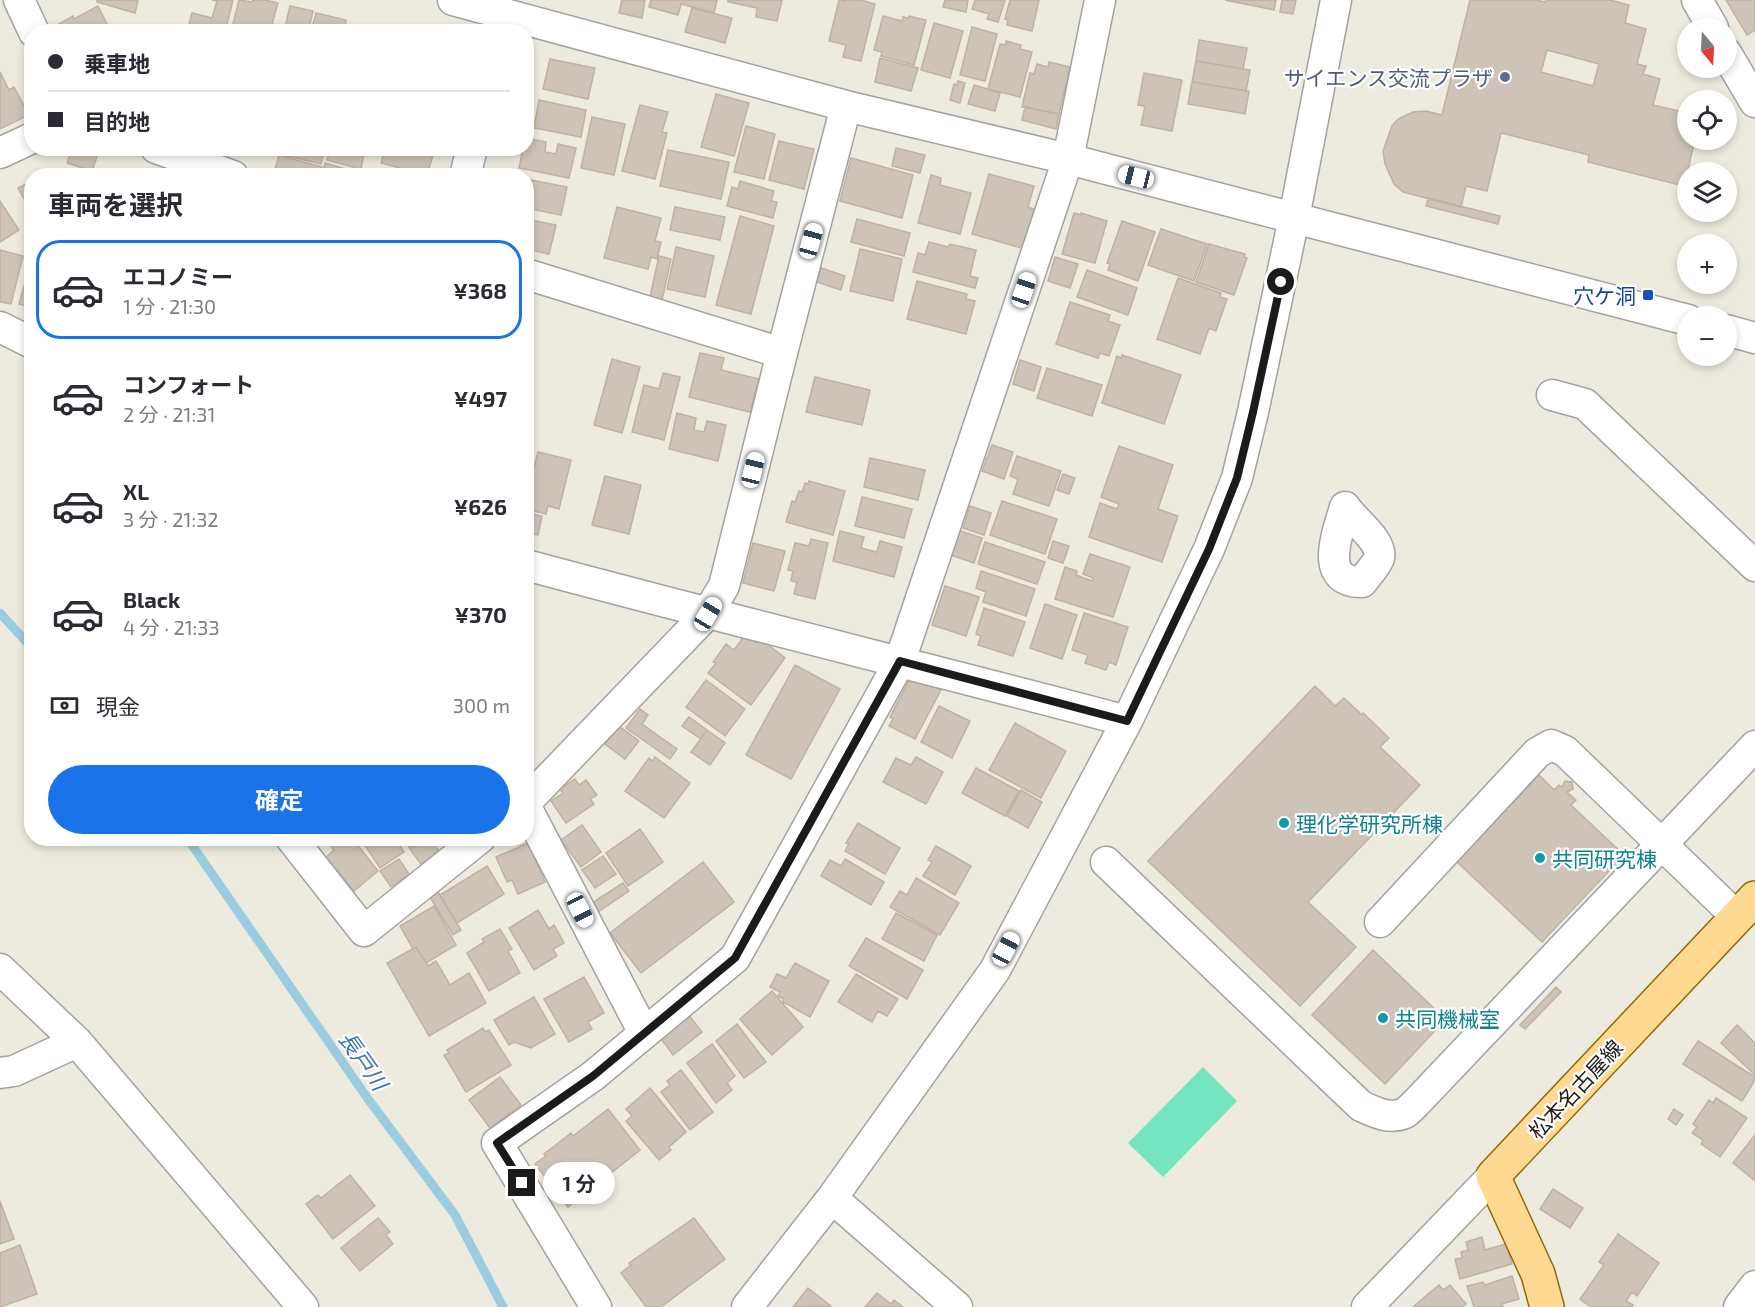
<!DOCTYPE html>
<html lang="ja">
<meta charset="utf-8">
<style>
body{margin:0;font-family:"Exo 2","Noto Sans JP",sans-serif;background:#f2f2f3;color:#2b2b33;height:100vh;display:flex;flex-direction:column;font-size:22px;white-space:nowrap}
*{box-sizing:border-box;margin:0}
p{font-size:20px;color:#7c7c81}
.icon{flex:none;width:33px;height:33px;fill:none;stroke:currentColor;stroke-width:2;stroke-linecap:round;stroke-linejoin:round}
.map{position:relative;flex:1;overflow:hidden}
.side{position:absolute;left:24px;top:168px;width:510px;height:678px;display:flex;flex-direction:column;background:#fff;border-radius:24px;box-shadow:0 3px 9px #0003}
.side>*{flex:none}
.guide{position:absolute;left:24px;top:24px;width:510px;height:132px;border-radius:24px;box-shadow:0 3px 9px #0003;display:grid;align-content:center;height:132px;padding:0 24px;background:#fff}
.needle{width:39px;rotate:162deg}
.buttons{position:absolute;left:1677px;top:18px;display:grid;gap:12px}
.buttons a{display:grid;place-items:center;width:60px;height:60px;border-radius:50%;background:#fff;box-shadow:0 3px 9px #0003;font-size:30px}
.end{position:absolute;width:27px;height:27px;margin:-14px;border:8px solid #1b1b1b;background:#fff;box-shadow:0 0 0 3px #fff}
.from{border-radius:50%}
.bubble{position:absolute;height:42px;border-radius:21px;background:#fff;box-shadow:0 3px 9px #0003;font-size:20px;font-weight:700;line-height:42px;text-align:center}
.car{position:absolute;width:18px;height:36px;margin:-18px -9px;border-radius:8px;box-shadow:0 0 4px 2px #0007;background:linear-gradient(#fff 24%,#345 0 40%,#fff 0 76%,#345 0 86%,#fff 0)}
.guide b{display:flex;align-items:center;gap:21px;height:57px;font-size:22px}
.guide b+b{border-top:2px solid #e1e1e2}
.guide i{width:15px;height:15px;background:#2b2b33}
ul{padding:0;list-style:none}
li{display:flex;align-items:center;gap:18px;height:99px;margin:0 12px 9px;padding:0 12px;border:3px solid transparent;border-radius:24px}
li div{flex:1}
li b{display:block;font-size:22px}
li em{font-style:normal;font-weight:700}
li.selected{border-color:#1a73e8}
li>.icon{width:54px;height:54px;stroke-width:1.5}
h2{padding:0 24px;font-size:27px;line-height:72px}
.pay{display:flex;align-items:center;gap:15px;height:66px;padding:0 24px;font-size:22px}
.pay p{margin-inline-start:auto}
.primary-button{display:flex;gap:12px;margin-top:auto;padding:12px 24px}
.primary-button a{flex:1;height:69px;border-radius:36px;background:#1a73e8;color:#fff;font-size:24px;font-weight:700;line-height:69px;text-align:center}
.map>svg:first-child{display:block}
</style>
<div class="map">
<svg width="1755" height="1307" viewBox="0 0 1755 1307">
<rect width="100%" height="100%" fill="#edeadf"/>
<path fill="#75e4c1" d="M1203 1067 1237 1101 1163 1177 1128 1143Z"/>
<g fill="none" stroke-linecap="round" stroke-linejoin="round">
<path stroke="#9bcbdf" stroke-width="9" d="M0 613 32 648
M187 838 368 1099 455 1215 503 1307"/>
</g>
<path fill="#cdc3b8" stroke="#c0b1a0" stroke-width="1.5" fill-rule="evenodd" d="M97 0H138L135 13 97 2Z
M212 0H233L225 32H187L192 13 212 18 217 1Z
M239 0 252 2 253 0H265L278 3 272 24 278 25 276 32H231Z
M622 0H645L642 18 619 13Z
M651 0H717L714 13 681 4 678 15 649 7Z
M728 0H782L777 21 756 17 757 8 728 2Z
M839 0 845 1V0H860L875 4 861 61 843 57 846 45 829 41Z
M945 0H968L966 12 943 7Z
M975 0H1005L998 22 987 19 989 14 972 9Z
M1010 0H1039L1032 31 1007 25 1008 20 1005 19Z
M1225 0H1276L1274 10Z
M1282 0H1296L1293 14 1280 12Z
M1470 0H1536L1545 2 1546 0H1610L1629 5 1625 23 1646 29 1637 64 1646 66 1643 74 1660 79 1653 105 1688 113V140H1695L1684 186 1588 162 1589 155 1501 133 1487 191 1466 186 1461 207 1403 192 1394 184 1385 164 1383 151 1387 140 1392 126 1398 119 1413 112 1426 111 1442 115ZM1547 50 1599 64 1593 86 1541 72Z
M1726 0H1755V30L1747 35Z
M98 6 111 32H58L55 26 73 16 74 19Z
M290 6 313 11 308 32H284Z
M692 8 732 18 725 43 685 32Z
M316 13 346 20 344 32H311Z
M883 16 902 21 903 17 908 18 909 16 926 20 914 65 881 56 882 52 874 50Z
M934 23 963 31 950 78 921 70Z
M972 27 997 34 985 81 960 75Z
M1199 40 1247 48 1243 69 1196 61Z
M1006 41 1021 45 1020 49 1032 52 1020 97 988 89 1000 44 1006 45Z
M880 58 918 68 911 91 875 82Z
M550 59 595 68 588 99 543 89Z
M1196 61 1250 70 1246 91 1192 82Z
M1049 62 1070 67 1059 114 1022 107 1030 73 1034 74 1037 64 1048 67Z
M0 72 9 90 14 87 29 115 0 129Z
M1144 73 1182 80 1172 131 1141 125 1145 106 1138 105Z
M958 81 965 83 960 103 950 100 954 84 957 85Z
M1192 82 1249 91 1245 114 1188 104Z
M974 85 1000 93 995 111 968 104Z
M716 94 749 103 734 156 701 147Z
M539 100 586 110 581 137 534 128Z
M640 105 668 112 662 132 667 133 655 179 622 171Z
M1025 107 1059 114 1056 129 1022 120Z
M592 117 625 124 614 175 581 168Z
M746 126 775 134 764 179 734 172Z
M526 138 546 142 545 152 556 154 558 144 576 148 569 178 519 168 523 148H526Z
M779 141 814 149 804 189 769 180Z
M72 148H100L92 171 67 163Z
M200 148H226L224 155Z
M283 148H325L321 164 281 154Z
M330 148H365L361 169 327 160Z
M385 148H421L434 152 427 175 381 163Z
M896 148 925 155 920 173 892 166Z
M668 150 729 162 721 199 660 186Z
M279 155 322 167 319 176H282L274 173Z
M851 158 913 175 902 218 840 201Z
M325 163 346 169 345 176H322Z
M989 174 1034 186 1028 207 1036 210 1025 249 972 234Z
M931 175 941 178 940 185 971 193 960 234 918 223Z
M526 179 567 187 561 215 526 208Z
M32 181V213L18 188Z
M740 181 774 191 771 201 777 202 773 218 727 206 732 187 738 189Z
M1428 198 1500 216 1498 224 1426 206Z
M0 201 19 230 0 242Z
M617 207 661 218 655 241 661 242 657 259 651 257 648 269 604 258Z
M675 207 725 217 720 240 670 230Z
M1074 213 1081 215V213L1107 221 1095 263 1062 254Z
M740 216 774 226 751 314 716 305Z
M526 219 556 225 549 254 526 249Z
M857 219 910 233 904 256 851 242Z
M1122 221 1155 232 1138 281 1108 270 1110 264 1107 263Z
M1161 229 1207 244 1194 281 1148 265Z
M929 242 948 247 950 244 976 250 970 276 978 278 975 288 913 272 918 253 925 255Z
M1209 244 1245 254 1244 257 1247 258 1234 295 1196 282Z
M676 247 714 256 705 297 667 289Z
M860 249 902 259 893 301 850 291Z
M0 250 23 256 11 304 0 302Z
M659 256 671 259 662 300 650 297Z
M1055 257 1078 264 1070 288 1048 281Z
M31 261H32V308L19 304Z
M821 268 845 276 841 290 817 282Z
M1087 270 1137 288 1128 315 1077 297Z
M1178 278 1221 293 1220 297 1227 299 1216 331 1209 328 1200 354 1157 339Z
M917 281 967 294 966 299 975 301 966 334 907 319Z
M1070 302 1110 315 1108 321 1120 325 1109 356 1100 353 1098 358 1056 344Z
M700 353 724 358 721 370 759 379 750 412 689 397Z
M1122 355 1181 375 1164 424 1102 403 1117 356 1121 358Z
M612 359 640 367 622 433 594 425Z
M1020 360 1041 367 1034 391 1013 384Z
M1047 368 1102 385 1092 416 1037 398Z
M663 373 680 377 664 440 632 432 644 385 659 389Z
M815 377 870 390 862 425 806 412Z
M677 413 696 418 694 430 704 432 707 421 726 425 718 461 669 449Z
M992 445 1013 452 1004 479 982 471Z
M1119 446 1173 465 1158 509 1178 516 1162 562 1089 537 1100 503 1117 509 1119 504 1101 497Z
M538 452 571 460 559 509 548 506 546 514 526 509V498Z
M1017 456 1061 471 1049 506 1013 494 1018 479 1010 476Z
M870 458 925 470 918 500 864 487Z
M1063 474 1075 478 1069 494 1057 490Z
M605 476 641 485 629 534 592 525Z
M809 481 845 491 833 535 786 522 792 501 795 502 799 491 802 492 805 483 808 484Z
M862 497 912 509 904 538 855 526Z
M1002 501 1057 519 1045 554 990 535Z
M970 506 991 513 984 535 963 528Z
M526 513 542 516 538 535 526 533Z
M840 531 864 537 861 548 877 552 880 541 902 547 894 577 833 561Z
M960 531 982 538 974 563 951 555Z
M811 539 828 543 815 599 794 594 797 582 791 581 793 571 788 570 795 543 809 546Z
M1053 541 1069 546 1063 563 1048 558Z
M985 542 1045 562 1037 584 978 564Z
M753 543 785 551 774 591 743 583Z
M1090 554 1130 567 1113 617 1055 599 1065 567 1077 571 1076 575 1092 581 1093 578 1083 574Z
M981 571 1035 589 1026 616 983 602 986 592 976 588Z
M945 586 979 597 966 636 932 625Z
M1045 604 1077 615 1062 659 1030 648Z
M984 608 1025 622 1013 656 978 645 981 636 976 634Z
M1084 613 1128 627 1116 665 1109 662 1106 670 1085 663 1088 655 1072 650Z
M745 635 756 643 759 638 785 658 751 705 708 673 716 663 713 662 726 644 734 650Z
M795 665 840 689 791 779 746 755Z
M706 680 745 709 725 736 686 707Z
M909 680 926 682 941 690 915 739 889 726 893 719 890 717Z
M1315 686 1335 706 1344 698 1362 715 1363 713 1389 738 1380 747 1420 785 1308 902 1356 947 1300 1006 1148 861Z
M939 706 970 721 952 758 921 742Z
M640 709 648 715 642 724 677 749 670 759 626 728Z
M689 717 707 730 701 739 682 726Z
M1015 723 1066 751 1041 798 989 770Z
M619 726 639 741 625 759 605 744Z
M707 730 725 743 710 765 691 752Z
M655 757 690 783 664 818 625 791 649 758 653 761Z
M916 757 943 772 926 804 883 782 896 758 911 765Z
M976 768 1019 791 1005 816 962 793Z
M1539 775 1554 790 1559 785 1562 787 1565 781 1572 782 1573 789 1567 792 1576 800 1571 805 1624 855 1542 942 1457 862Z
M575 779 579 785 586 780 597 795 590 799 594 804 566 823 551 801 563 793 560 789Z
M1021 790 1042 802 1028 828 1007 816Z
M858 823 900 848 885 874 845 851 849 844 846 843Z
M582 825 601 852 581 867 561 840Z
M640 829 663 862 628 886 606 853Z
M324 838H352L378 871 354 891 326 857 334 850Z
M360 838H395L404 852 380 868Z
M403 838H424L410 849Z
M425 838H430L439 851 421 864 410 849Z
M528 843 545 882 518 894 512 880 507 882 496 857Z
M936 846 971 866 955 895 923 876 932 862 928 860Z
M603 856 616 874 595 888 582 870Z
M399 859 409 874 391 887 380 871Z
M845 859 884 882 871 905 821 876 830 860 841 866Z
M703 862 734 902 641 973 610 933Z
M487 866 504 894 457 923 440 895Z
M916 878 959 903 940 935 890 907 900 891 907 895Z
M623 883 629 891 598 912 592 903Z
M436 889 461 930 453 935 428 894Z
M434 906 456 945 426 963 416 947 413 949 400 926Z
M538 910 549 929 554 925 564 943 553 949 557 956 534 970 509 928Z
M896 913 937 935 924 961 882 939Z
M500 929 512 949 508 951 520 973 489 991 467 953 484 942 482 939Z
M866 938 923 970 907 999 849 966Z
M416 947 428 966 436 961 450 985 469 973 486 1003 429 1036 387 963Z
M1373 950 1443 1017 1448 1011 1454 1016 1449 1022 1446 1019 1385 1084 1312 1015Z
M795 963 829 981 810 1017 783 1002 784 999 778 996 780 992 770 987 777 974 786 978Z
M856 974 898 999 887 1016 878 1011 872 1022 838 1002Z
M584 977 604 1013 588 1022 592 1029 569 1042 544 999Z
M1556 987 1561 992 1525 1029 1520 1025Z
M772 991 803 1027 772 1055 740 1019Z
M534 997 555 1034 531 1048 514 1042 509 1045 494 1020Z
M688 1014 702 1032 673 1055 659 1036Z
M737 1024 766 1062 744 1078 716 1041Z
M1737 1025 1755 1043V1075L1721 1043Z
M483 1028 485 1032 489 1030 511 1065 466 1092 444 1055 449 1053 447 1050Z
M1698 1041 1755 1077V1080L1742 1101 1683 1064Z
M712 1044 735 1076 727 1083 732 1090 716 1103 687 1063Z
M681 1070 713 1112 690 1130 661 1092 670 1085 667 1081Z
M500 1077 521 1105 490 1128 469 1100Z
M650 1088 686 1132 669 1147 671 1150 659 1160 626 1121 632 1116 626 1109Z
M1716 1098 1747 1118 1720 1157 1701 1144 1703 1140 1692 1133 1697 1127 1693 1124 1709 1100 1713 1103Z
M608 1109 640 1150 568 1207 535 1164 546 1156 544 1154 571 1133 573 1136Z
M1674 1109 1683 1115 1676 1125 1668 1119Z
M1755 1135V1181L1733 1163Z
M350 1175 375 1206 333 1239 306 1204 318 1195 321 1198Z
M1553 1189 1583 1208 1570 1228 1540 1209Z
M0 1201 14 1239 0 1244Z
M378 1218 390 1232 386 1235 393 1244 360 1271 341 1248Z
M694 1218 725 1259 661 1307H646L621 1273 631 1265 629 1263Z
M1618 1234 1659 1263 1637 1296 1632 1292 1626 1301 1633 1305 1632 1307H1591L1580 1299 1604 1265 1599 1262Z
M1482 1237 1485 1250 1506 1244 1512 1264 1460 1279 1455 1259 1462 1258 1461 1252 1468 1250 1466 1242Z
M20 1245 37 1294 0 1307V1253Z
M1512 1276 1519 1299 1502 1304 1503 1307H1474L1467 1286 1483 1282 1485 1285Z
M1439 1285 1443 1290 1450 1285 1466 1304 1462 1307H1413Z
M808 1288 831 1306 793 1307Z
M877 1293 891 1304 894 1300 903 1307H865Z"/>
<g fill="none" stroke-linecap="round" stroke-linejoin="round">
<defs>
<path id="minor" d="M19 0 34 32
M453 0 846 106 1068 159 1294 218 1253 412 1237 478 1209 549 1127 721 995 970 832 1198 747 1307
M1336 0 1294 218 1688 320
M1697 0 1713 28
M1726 53 1755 102
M156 148 233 176
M0 153 32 138
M465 176 472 148
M526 274 782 353
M0 327 32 343
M1726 330 1755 338
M1552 395 1585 404 1755 566
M1345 507C1354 521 1383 541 1379 558 1376 566 1367 575 1362 582 1317 583 1338 532 1345 507Z
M526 565C726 619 927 668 1127 721
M526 802 707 614 724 586 782 353 846 106
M526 807 644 1033
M291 838 364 931 480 838
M1106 862 1361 1106C1374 1112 1390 1120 1405 1113 1408 1111 1413 1106 1416 1103L1755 746
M1380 922 1537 753 1551 745 1565 751 1737 917
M0 969 77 1042 303 1307
M0 1073 14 1071 77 1042
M832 1198 957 1307
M596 1307 497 1143 593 1076 735 958 900 661 1068 159 1100 0
M1367 1307 1493 1176
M1739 1307 1755 1286"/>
<path id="major" d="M1547 1307 1538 1274 1493 1176 1755 898"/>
</defs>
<use href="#minor" stroke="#a2a2a2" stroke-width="33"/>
<use href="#major" stroke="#916c00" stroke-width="36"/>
<use href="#minor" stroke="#fff" stroke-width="30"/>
<use href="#major" stroke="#ffd892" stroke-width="33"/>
</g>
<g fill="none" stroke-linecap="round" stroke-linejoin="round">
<path stroke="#1b1b1b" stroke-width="8" d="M522 1183 497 1143 593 1076 735 958 900 661 1127 721 1209 549 1237 478 1253 412 1281 282"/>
</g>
<circle fill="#5c6f8a" stroke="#fff" stroke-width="2" cx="1505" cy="77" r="6"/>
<rect fill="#1a4fb4" stroke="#fff" stroke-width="2" x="1642" y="289" width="12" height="12" rx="3"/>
<g fill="#0f9aa8" stroke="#fff" stroke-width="2">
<circle cx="1284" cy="823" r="6"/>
<circle cx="1540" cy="858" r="6"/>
<circle cx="1383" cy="1018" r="6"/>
</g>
<g text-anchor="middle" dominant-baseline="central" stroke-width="4.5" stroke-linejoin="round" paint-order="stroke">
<g font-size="21" fill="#4e5e75" stroke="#fff" text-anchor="end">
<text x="1493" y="77">サイエンス交流プラザ</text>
</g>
<g font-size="21" fill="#164399" stroke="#fff" text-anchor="end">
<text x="1636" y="295">穴ケ洞</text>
</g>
<g font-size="21" fill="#0d838f" stroke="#fff" text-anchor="start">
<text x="1296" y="823">理化学研究所棟</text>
<text x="1552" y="858">共同研究棟</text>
<text x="1395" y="1018">共同機械室</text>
</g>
<g font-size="21" fill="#1b1b1b" stroke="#fff">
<text transform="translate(1575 1089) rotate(-47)">松本名古屋線</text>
</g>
<g font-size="22" font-style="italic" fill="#4171b0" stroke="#fff">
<text transform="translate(364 1060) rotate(55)">長戸川</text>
</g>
</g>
</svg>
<div class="buttons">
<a><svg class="needle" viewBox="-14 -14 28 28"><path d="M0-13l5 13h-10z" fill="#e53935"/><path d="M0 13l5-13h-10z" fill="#7c7c81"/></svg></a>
<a><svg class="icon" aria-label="locate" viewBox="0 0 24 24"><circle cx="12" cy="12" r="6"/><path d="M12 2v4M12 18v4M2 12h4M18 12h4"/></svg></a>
<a><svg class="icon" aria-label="layers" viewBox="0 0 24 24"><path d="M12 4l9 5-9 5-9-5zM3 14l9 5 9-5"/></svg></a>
<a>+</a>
<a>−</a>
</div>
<i class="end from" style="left:1281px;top:282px"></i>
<i class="end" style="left:522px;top:1183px"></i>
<div class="bubble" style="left:543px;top:1162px;width:72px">1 分</div>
<i class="car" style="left:1136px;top:177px;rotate:284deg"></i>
<i class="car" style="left:811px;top:241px;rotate:15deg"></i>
<i class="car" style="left:1024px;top:290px;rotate:19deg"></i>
<i class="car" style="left:753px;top:470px;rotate:14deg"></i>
<i class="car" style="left:708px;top:614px;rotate:31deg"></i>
<i class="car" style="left:580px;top:910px;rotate:153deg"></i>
<i class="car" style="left:1006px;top:949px;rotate:28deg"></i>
<div class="guide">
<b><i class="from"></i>乗車地</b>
<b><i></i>目的地</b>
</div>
<section class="side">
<h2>車両を選択</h2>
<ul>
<li class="selected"><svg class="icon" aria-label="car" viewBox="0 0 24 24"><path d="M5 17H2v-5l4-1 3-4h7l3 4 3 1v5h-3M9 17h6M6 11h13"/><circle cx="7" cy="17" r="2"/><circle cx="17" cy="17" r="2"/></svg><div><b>エコノミー</b><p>1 分 · 21:30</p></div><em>¥368</em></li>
<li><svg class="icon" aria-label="car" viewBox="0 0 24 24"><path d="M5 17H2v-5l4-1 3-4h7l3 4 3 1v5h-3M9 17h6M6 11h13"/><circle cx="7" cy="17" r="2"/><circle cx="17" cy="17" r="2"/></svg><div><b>コンフォート</b><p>2 分 · 21:31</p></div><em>¥497</em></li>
<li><svg class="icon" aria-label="car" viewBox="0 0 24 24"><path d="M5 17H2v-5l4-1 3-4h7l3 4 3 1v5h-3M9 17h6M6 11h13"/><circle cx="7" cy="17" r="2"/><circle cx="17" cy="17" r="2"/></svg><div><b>XL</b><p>3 分 · 21:32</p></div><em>¥626</em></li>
<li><svg class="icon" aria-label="car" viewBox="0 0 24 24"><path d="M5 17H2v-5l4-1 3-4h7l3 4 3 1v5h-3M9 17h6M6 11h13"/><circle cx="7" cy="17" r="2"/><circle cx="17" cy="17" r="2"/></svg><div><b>Black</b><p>4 分 · 21:33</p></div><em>¥370</em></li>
</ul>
<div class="pay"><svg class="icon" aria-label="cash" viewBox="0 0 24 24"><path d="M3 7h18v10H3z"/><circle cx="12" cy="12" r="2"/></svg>現金<p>300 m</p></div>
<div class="primary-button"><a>確定</a></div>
</section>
</div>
